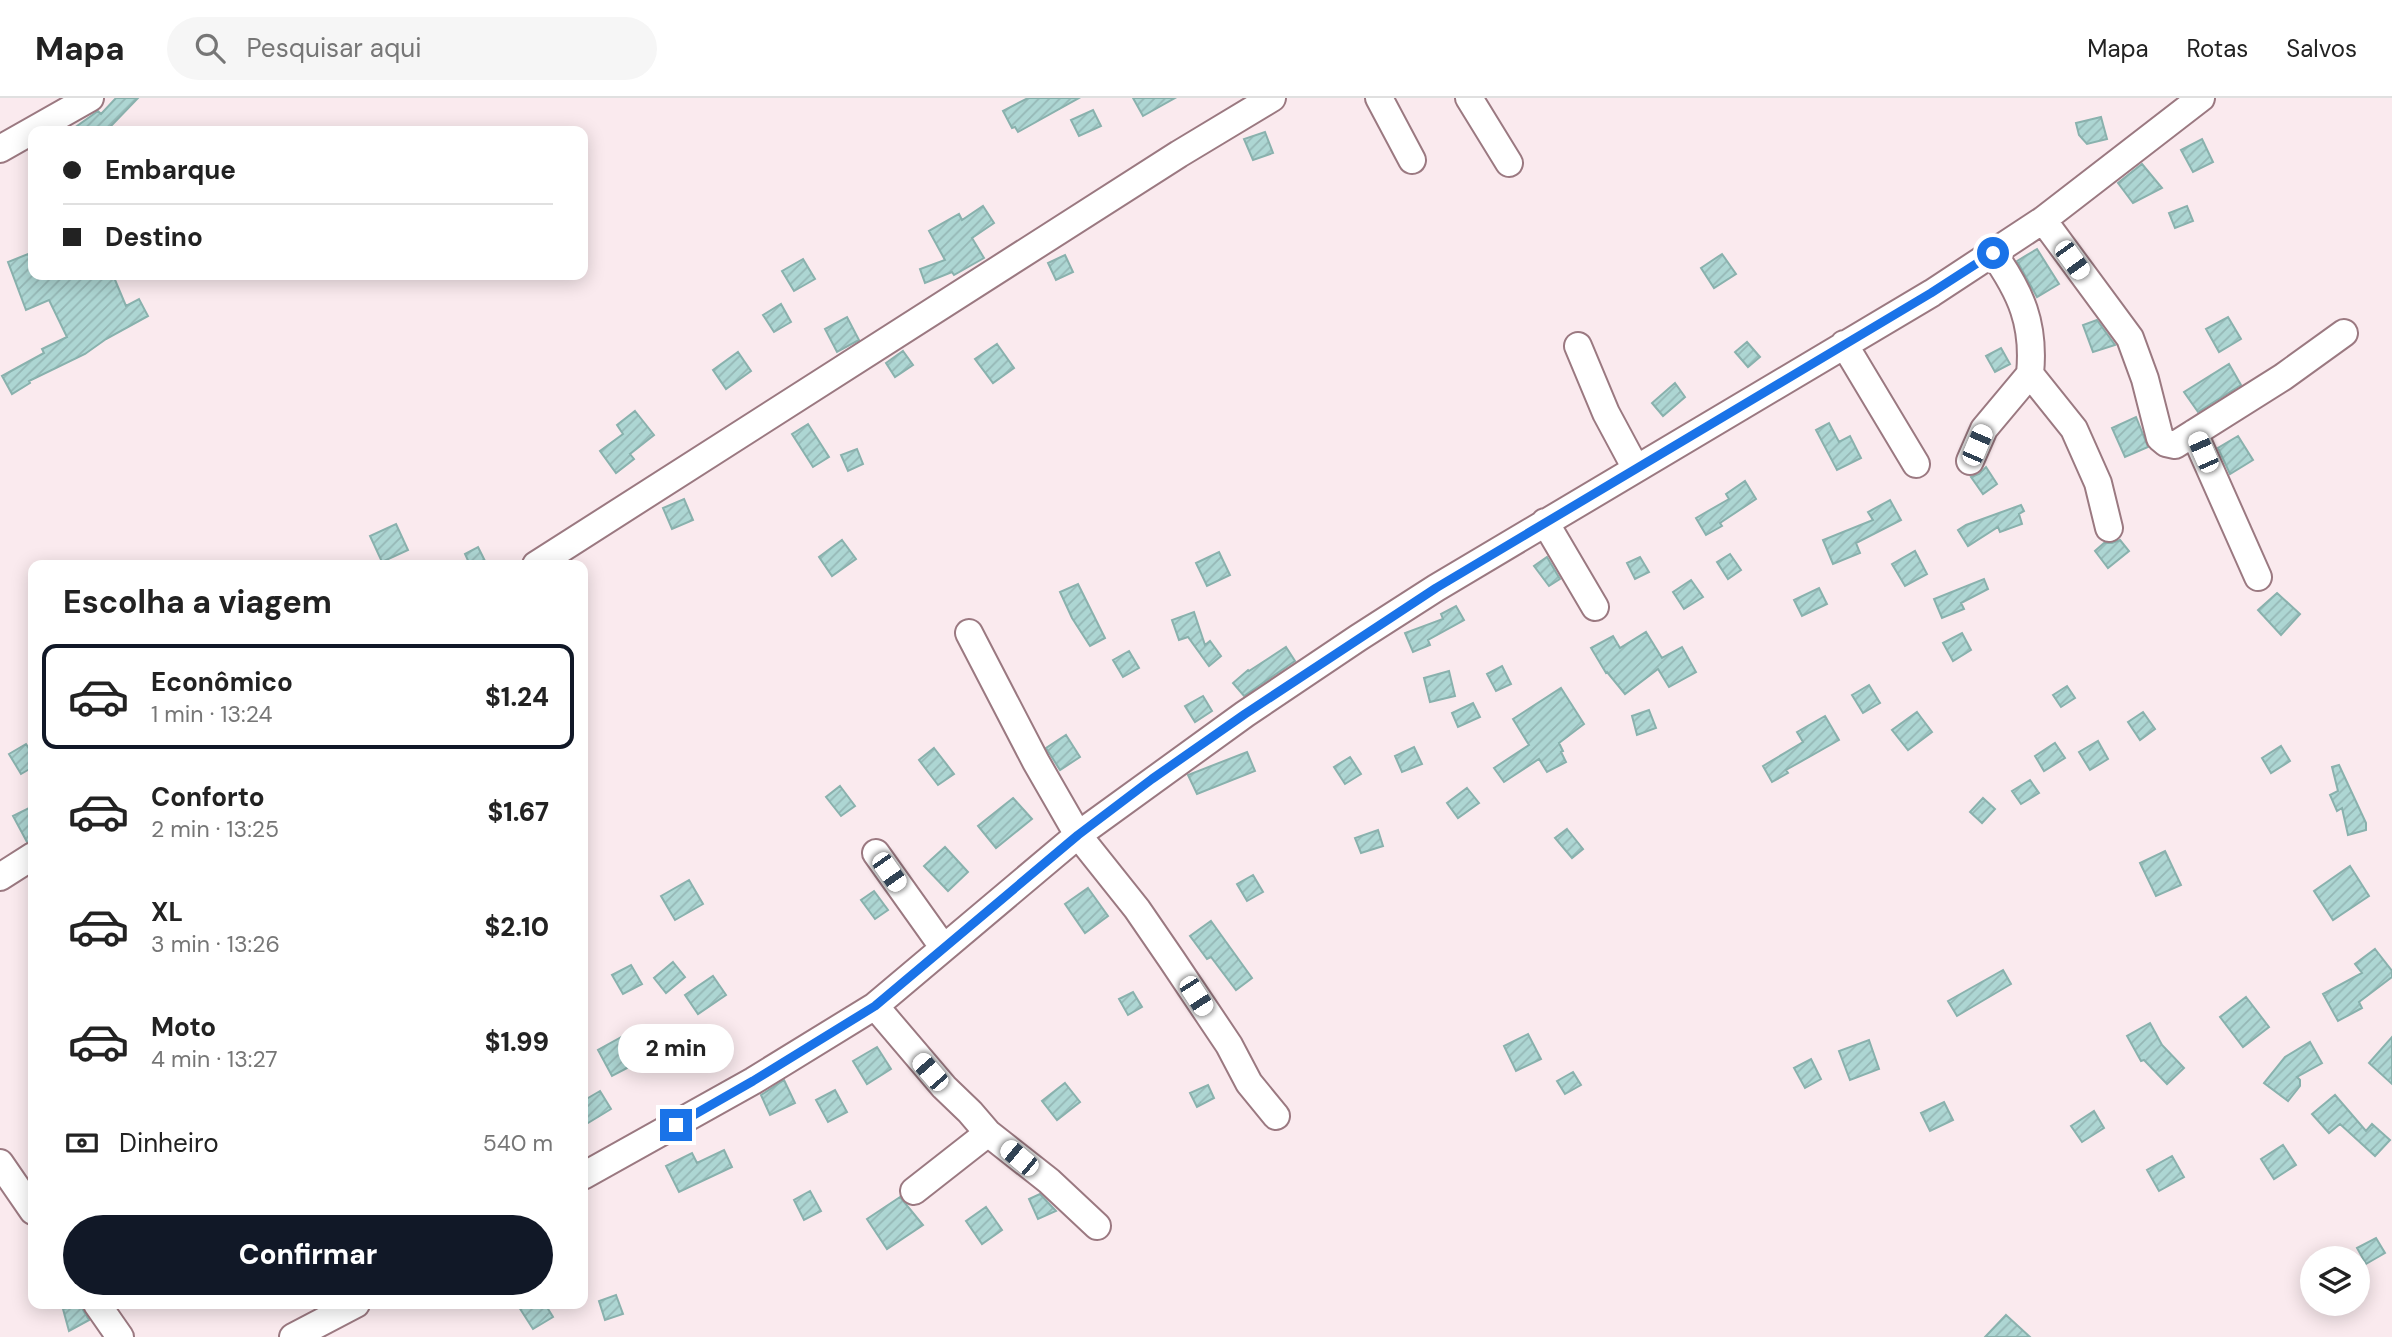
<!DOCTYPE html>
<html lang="pt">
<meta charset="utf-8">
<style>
body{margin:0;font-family:"DM Sans",sans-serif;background:#f6f6f6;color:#222;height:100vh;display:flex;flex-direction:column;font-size:26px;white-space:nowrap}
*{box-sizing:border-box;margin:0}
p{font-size:23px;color:#767676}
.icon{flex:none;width:38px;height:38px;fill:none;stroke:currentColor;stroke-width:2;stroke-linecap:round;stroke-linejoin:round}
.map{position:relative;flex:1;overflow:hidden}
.side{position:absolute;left:28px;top:462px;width:560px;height:749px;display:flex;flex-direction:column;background:#fff;border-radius:14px;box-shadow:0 4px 18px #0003}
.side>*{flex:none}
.top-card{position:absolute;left:28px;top:28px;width:560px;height:154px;border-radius:14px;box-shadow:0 4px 18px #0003;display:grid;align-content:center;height:154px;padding:0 35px;background:#fff}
.buttons{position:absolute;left:2300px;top:1148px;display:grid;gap:14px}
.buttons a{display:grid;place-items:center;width:70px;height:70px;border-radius:50%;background:#fff;box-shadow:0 4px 18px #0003;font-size:35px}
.end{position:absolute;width:32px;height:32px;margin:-16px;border:9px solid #1a73e8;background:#fff;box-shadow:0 0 0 4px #fff}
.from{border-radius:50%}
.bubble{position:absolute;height:49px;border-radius:24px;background:#fff;box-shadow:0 4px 18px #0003;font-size:23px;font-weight:800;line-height:49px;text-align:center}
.car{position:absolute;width:21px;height:42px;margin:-21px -10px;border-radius:9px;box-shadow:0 0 5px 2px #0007;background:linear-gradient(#fff 24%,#345 0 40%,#fff 0 76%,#345 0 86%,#fff 0)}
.top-card b{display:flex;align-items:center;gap:24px;height:66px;font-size:26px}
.top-card b+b{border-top:2px solid #e0e0e0}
.top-card i{width:18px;height:18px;background:#222}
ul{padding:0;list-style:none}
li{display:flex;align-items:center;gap:21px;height:105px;margin:0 14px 10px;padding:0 21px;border:4px solid transparent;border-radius:14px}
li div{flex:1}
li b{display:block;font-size:26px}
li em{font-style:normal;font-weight:800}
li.on{border-color:#111827}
li>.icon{width:63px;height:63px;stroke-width:1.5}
h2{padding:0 35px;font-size:32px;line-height:84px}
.pay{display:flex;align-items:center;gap:18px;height:77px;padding:0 35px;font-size:26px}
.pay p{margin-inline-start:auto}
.cta{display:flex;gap:14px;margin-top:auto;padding:14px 35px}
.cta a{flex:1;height:80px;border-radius:42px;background:#111827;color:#fff;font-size:28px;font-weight:800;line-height:80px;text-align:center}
header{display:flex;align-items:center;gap:42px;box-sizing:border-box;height:98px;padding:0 35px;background:#fff;border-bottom:2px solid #e0e0e0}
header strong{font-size:33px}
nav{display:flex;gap:38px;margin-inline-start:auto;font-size:24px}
.search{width:490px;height:63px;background:#f6f6f6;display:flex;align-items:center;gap:18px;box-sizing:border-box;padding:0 24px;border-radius:38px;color:#767676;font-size:26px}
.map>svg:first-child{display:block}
</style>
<header>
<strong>Mapa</strong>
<div class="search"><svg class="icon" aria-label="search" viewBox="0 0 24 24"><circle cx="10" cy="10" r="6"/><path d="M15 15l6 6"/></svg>Pesquisar aqui</div>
<nav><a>Mapa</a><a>Rotas</a><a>Salvos</a></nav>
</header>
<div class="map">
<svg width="2392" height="1239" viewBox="0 0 2392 1239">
<defs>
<pattern id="building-hatch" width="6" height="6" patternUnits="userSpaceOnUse" patternTransform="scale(1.75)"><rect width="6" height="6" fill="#add6d3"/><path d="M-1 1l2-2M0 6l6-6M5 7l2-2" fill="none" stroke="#95b7b5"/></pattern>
</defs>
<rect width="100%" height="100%" fill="#faeaee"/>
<path fill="url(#building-hatch)" stroke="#89b1ad" stroke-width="2" d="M116 0H138L110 29 114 33H70L98 13 101 16Z
M1028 0H1079L1018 34 1015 29 1012 30 1003 13Z
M1133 0H1175L1143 18Z
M1093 12 1101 28 1079 38 1071 22Z
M2101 19 2107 41 2087 46 2079 37 2076 25Z
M1265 34 1273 55 1253 62 1244 41Z
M2202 41 2213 64 2193 74 2181 52Z
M2142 66 2162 90 2133 105 2118 85Z
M983 108 994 125 972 140 984 160 954 177 952 174 925 185 920 171 945 162 929 133 959 116 962 122Z
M2187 108 2193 123 2175 130 2169 115Z
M2037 151 2059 186 2037 199 2017 163Z
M28 156 33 169V177H113L126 208 139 201 148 218 106 241 85 256 29 283 30 285 12 296 2 278 44 255 42 251 67 239 49 202 26 212 8 164Z
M1722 156 1736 176 1714 190 1701 170Z
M1065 157 1073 174 1056 182 1048 165Z
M803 161 815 181 794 193 782 173Z
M781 206 791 224 774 234 763 217Z
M847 219 859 242 837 254 825 231Z
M2228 219 2241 241 2219 254 2206 231Z
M2097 222 2115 247 2093 254 2083 227Z
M1747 244 1760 259 1748 269 1735 254Z
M997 246 1014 270 993 285 975 261Z
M2001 250 2010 266 1995 274 1986 258Z
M903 253 913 267 895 279 886 265Z
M738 254 751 273 726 291 713 272Z
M2229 266 2241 287 2198 314 2184 294Z
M1675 285 1685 299 1663 318 1652 305Z
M635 313 654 337 630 356 634 361 616 375 600 353 623 336 617 327Z
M2136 319 2148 349 2125 359 2112 330Z
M1829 325 1839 344 1850 338 1861 360 1837 372 1816 332Z
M808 326 829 359 813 369 792 336Z
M2238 338 2253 362 2230 376 2218 350Z
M857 351 863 366 848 373 841 357Z
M1986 369 1997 386 1983 396 1971 379 1979 376Z
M1745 383 1756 401 1720 425 1722 428 1706 437 1696 420 1729 401 1726 396Z
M684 401 693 422 672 431 663 410Z
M1890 402 1901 422 1856 445 1860 455 1833 466 1823 442 1873 422 1868 414Z
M2021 407 2024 413 2019 416 2022 426 2000 434 1998 429 1968 448 1958 432 1966 427Z
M396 426 408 452 382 464 370 438Z
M842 442 856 461 832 478 819 459Z
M2120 442 2129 453 2108 470 2095 453 2104 445H2112Z
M478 449 487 467H470L465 456Z
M1915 453 1927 476 1905 488 1892 466Z
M1219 454 1230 477 1207 488 1196 465Z
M1730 456 1741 472 1728 481 1717 464Z
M1547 459 1560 481 1549 488 1534 468Z
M1640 459 1649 474 1635 481 1627 465Z
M1984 481 1988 491 1961 505 1964 511 1942 520 1934 501Z
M1691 482 1703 499 1684 511 1673 494Z
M1078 486 1105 540 1090 548 1072 520 1060 494Z
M1819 490 1827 506 1802 518 1794 502Z
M2277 495 2300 516 2281 537 2258 512Z
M1456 508 1464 522 1428 542 1430 547 1413 554 1405 535 1443 521 1441 516Z
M1194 514 1205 547 1210 543 1221 558 1209 568 1188 539 1179 542 1172 522Z
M1646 534 1662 560 1682 549 1696 574 1669 589 1658 571 1625 596 1607 574 1606 575 1591 550 1613 538 1620 550Z
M1962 535 1971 552 1953 563 1943 545Z
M1286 549 1295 563 1244 598 1233 585 1248 572 1249 573Z
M1129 553 1139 570 1123 579 1113 562Z
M1502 568 1511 586 1496 593 1487 576Z
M1449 573 1455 598 1430 604 1424 580Z
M1869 587 1880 605 1863 615 1852 597Z
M2067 588 2075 600 2061 609 2053 597Z
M1561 590 1584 626 1559 645 1563 653 1561 654 1566 664 1547 674 1539 661 1504 684 1494 670 1529 647 1513 621Z
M1203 598 1212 613 1195 624 1185 608Z
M1473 605 1480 619 1458 629 1452 615Z
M1649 612 1656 630 1637 637 1632 618Z
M1917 614 1932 634 1908 652 1892 632Z
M2143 614 2155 631 2140 642 2128 624Z
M1825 618 1839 642 1786 672 1788 675 1772 684 1763 668 1803 644 1797 634Z
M1066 637 1080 659 1060 672 1046 650Z
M2098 643 2108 661 2090 672 2079 654Z
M2055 645 2065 660 2044 673 2035 658Z
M26 646 33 657V669L21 676 9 656Z
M2281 648 2290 663 2271 675 2262 660Z
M1414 649 1422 666 1402 674 1395 658Z
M934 650 954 676 938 687 919 662Z
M1247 654 1255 673 1197 696 1188 677Z
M1350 659 1361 676 1345 686 1334 669Z
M2339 667 2366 725V732L2348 737 2342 710 2337 713 2330 697 2338 693 2332 669Z
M2030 682 2039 695 2021 706 2012 693Z
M840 688 855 708 841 718 826 699Z
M1467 690 1479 705 1458 720 1447 705Z
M1013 700 1032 721 996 750 978 728Z
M1983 700 1995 711 1982 725 1970 714Z
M33 708V742L27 744 13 718Z
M1567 731 1583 751 1572 760 1555 740Z
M1378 732 1383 748 1361 755 1355 740Z
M945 749 968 774 948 793 924 768Z
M2165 753 2181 787 2156 798 2140 765Z
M2350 768 2369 798 2333 822 2314 793Z
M1253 777 1263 794 1247 803 1237 786Z
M689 782 703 806 675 822 661 798Z
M1088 790 1108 818 1085 835 1065 806Z
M874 793 888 812 875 821 861 802Z
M1211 823 1252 880 1236 892 1211 859 1207 861 1190 838Z
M2375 851 2392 873V879L2359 904 2362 910 2338 923 2323 896 2362 875 2355 866Z
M673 864 685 879 666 895 654 880Z
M631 867 642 886 623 896 612 877Z
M2003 872 2011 886 1957 918 1948 903Z
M713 878 726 897 698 916 685 897Z
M1133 894 1142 909 1128 917 1119 901Z
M2246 899 2269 929 2243 949 2220 919Z
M2150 925 2162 947 2184 970 2167 986 2144 962 2141 963 2127 938Z
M634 932 648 959 612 978 598 952Z
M1528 936 1541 961 1516 973 1504 948Z
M2392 939V986L2369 965Z
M1869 942 1879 971 1850 982 1839 953Z
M2310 944 2322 965 2297 979 2300 982V988L2288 1003 2264 985 2285 959Z
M877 949 891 971 867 986 853 963Z
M1811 961 1821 981 1805 990 1794 970Z
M1573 974 1581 987 1565 996 1557 983Z
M784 982 795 1005 770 1017 761 997Z
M1065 985 1080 1004 1057 1022 1042 1003Z
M1208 987 1214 1000 1197 1009 1190 995Z
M835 992 847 1014 828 1024 816 1002Z
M600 993 611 1011 583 1028V1003Z
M2335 997 2366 1033 2372 1026 2390 1042 2375 1058 2340 1026 2329 1035 2312 1016Z
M1944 1004 1953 1022 1930 1033 1921 1015Z
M2094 1013 2104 1030 2082 1044 2071 1028Z
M2283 1047 2296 1067 2274 1081 2261 1061Z
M724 1052 732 1069 679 1094 666 1068 692 1055 697 1065Z
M2172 1058 2184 1079 2159 1093 2147 1072Z
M810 1093 821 1113 804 1122 794 1102Z
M1040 1096 1056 1113 1038 1121 1029 1101Z
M900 1099 923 1127 887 1151 867 1121Z
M986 1109 1002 1132 982 1146 966 1123Z
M2376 1140 2385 1155 2366 1166 2357 1150Z
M616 1197 623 1216 605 1222 599 1203Z
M517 1206H545L553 1219 533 1231Z
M80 1207 89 1222 69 1233 63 1211Z
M2006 1217 2030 1239H1985Z"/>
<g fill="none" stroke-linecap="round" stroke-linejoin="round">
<defs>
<path id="minor" d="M1379 0 1412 62
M1469 0 1509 65
M0 51 90 0
M2043 122 2130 240 2145 281 2160 340 2166 345 2175 347 2283 279 2344 235
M1993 155C2021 195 2035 226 2030 276
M1844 246 1916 366
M1578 248 1606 315 1635 369
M2194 335 2258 479
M1970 363 1984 331 2030 276 2074 331 2098 385 2109 430
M1545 424 1595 509
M536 467 1179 56 1272 0
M969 535 1036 664 1078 737 1137 811 1172 862 1229 947 1249 985 1276 1018
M876 755 943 849
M0 779 33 758
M875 908 944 989 970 1014 988 1035 1049 1083 1097 1128
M0 1065 33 1113
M583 1078 753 983 875 908 1078 737 1245 616 1358 540 1436 490 1932 195 2043 122 2201 0
M914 1093 988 1035
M97 1206 120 1239
M293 1239 356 1206"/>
</defs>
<use href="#minor" stroke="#9b7981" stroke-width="30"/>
<use href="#minor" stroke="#fff" stroke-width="26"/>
</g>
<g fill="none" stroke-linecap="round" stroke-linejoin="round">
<path stroke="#1a73e8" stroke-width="9" d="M676 1027 753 983 875 908 1078 737 1152 681 1245 616 1436 490 1931 195 1993 155"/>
</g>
</svg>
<div class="buttons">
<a><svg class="icon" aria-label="layers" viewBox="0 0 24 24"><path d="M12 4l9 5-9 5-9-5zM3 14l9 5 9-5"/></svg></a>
</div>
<i class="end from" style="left:1993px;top:155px"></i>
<i class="end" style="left:676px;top:1027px"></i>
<div class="bubble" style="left:618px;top:926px;width:116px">2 min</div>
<i class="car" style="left:2072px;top:162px;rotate:144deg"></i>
<i class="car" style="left:1977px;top:347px;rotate:23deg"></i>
<i class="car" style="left:2203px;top:354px;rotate:336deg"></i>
<i class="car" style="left:889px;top:774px;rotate:145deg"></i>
<i class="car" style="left:1196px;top:898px;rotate:147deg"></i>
<i class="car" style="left:930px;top:974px;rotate:319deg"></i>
<i class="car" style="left:1019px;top:1060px;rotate:310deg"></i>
<div class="top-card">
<b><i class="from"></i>Embarque</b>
<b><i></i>Destino</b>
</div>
<section class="side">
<h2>Escolha a viagem</h2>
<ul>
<li class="on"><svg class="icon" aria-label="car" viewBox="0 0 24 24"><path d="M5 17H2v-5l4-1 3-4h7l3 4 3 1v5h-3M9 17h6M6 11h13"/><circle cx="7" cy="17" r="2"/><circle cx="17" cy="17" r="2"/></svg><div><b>Econômico</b><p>1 min · 13:24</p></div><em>$1.24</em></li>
<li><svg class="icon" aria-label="car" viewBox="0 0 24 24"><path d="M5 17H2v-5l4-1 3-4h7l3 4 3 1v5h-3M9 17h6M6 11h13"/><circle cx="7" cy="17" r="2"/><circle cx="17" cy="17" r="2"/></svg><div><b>Conforto</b><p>2 min · 13:25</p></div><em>$1.67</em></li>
<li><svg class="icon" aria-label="car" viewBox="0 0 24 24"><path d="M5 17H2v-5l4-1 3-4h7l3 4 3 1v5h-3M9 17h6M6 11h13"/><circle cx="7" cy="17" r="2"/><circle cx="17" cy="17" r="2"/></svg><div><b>XL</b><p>3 min · 13:26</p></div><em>$2.10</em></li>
<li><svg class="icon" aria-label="car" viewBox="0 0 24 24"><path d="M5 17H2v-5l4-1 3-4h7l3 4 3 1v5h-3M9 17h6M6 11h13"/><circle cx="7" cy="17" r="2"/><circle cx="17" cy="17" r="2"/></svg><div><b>Moto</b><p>4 min · 13:27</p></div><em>$1.99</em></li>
</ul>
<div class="pay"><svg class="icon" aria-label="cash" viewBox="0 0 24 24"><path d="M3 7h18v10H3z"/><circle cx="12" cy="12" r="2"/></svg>Dinheiro<p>540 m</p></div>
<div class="cta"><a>Confirmar</a></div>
</section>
</div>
